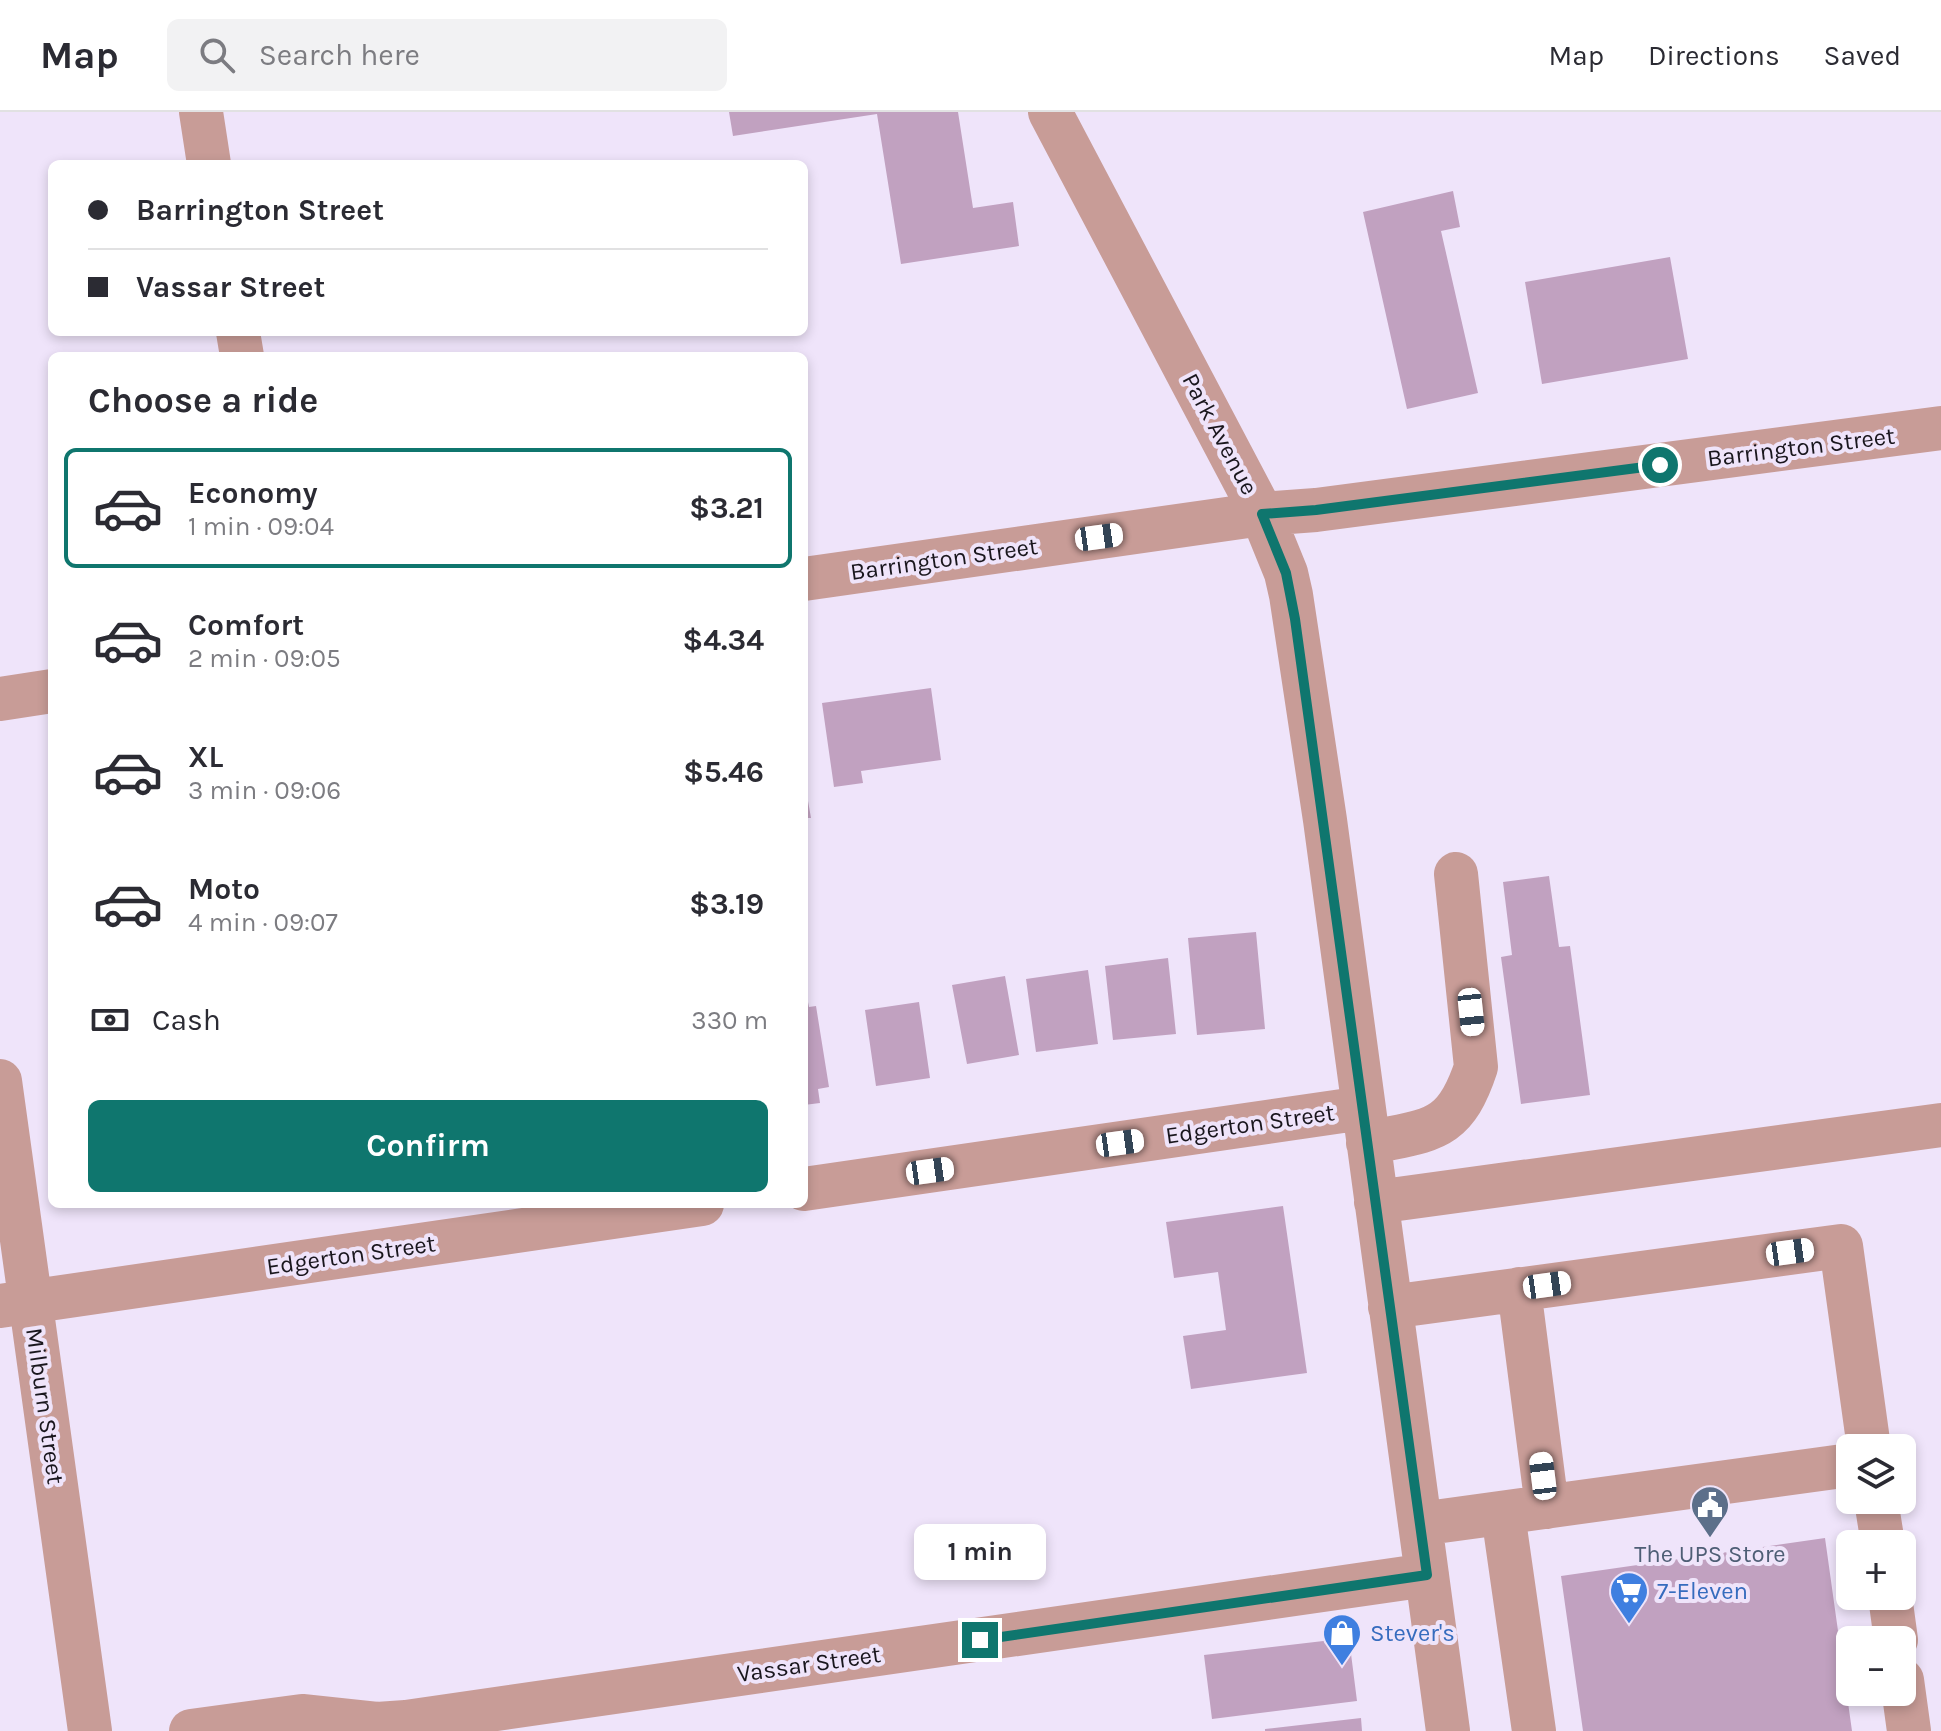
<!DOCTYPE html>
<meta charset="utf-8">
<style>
body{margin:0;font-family:Karla,sans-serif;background:#f2f2f3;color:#2b2b33;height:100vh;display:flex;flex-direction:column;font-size:30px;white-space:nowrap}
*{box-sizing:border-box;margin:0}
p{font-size:26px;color:#7c7c81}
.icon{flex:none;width:44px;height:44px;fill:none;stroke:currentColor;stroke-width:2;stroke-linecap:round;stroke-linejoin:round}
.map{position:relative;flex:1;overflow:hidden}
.sheet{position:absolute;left:48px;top:240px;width:760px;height:856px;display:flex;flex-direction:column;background:#fff;border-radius:12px;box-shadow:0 4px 12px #0003}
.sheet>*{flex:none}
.banner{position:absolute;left:48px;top:48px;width:760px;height:176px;border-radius:12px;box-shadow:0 4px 12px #0003;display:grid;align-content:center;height:176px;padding:0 40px;background:#fff}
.buttons{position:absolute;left:1836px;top:1322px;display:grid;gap:16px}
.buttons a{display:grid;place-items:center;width:80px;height:80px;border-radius:12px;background:#fff;box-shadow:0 4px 12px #0003;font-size:40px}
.end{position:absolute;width:36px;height:36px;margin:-18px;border:10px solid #0f766e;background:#fff;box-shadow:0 0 0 4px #fff}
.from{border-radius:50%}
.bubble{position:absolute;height:56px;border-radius:12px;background:#fff;box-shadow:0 4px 12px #0003;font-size:26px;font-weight:700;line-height:56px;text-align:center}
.car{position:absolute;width:24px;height:48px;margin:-24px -12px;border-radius:10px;box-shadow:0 0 6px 2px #0007;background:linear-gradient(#fff 24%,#345 0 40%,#fff 0 76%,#345 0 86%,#fff 0)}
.banner b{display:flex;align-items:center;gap:28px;height:76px;font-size:30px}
.banner b+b{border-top:2px solid #e1e1e2}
.banner i{width:20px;height:20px;background:#2b2b33}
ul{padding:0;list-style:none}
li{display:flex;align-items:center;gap:24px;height:120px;margin:0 16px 12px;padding:0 24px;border:4px solid transparent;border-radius:12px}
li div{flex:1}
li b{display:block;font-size:30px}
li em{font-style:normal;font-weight:700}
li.on{border-color:#0f766e}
li>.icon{width:72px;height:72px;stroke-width:1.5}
h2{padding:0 40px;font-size:36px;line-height:96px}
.pay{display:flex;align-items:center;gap:20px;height:88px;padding:0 40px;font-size:30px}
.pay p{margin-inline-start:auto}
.action{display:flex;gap:16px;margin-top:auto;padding:16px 40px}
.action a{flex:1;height:92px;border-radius:12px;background:#0f766e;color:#fff;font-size:32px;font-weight:700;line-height:92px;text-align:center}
header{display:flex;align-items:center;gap:48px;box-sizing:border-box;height:112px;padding:0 40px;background:#fff;border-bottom:2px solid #e1e1e2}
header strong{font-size:38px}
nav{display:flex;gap:44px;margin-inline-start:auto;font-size:28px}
.search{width:560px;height:72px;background:#f2f2f3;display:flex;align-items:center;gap:20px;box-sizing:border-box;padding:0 28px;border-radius:12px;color:#7c7c81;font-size:30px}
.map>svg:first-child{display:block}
</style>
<header>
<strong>Map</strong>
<div class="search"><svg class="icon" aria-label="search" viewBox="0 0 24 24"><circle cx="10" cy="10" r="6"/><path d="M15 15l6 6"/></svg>Search here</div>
<nav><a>Map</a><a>Directions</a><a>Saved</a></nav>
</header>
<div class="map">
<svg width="1941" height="1619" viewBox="0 0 1941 1619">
<rect width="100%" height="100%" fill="#efe4fa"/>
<path fill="#c1a1c0" d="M729 0H958L973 96 1013 90 1019 134 901 152 877 2 733 24Z
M1453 79 1460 115 1441 119 1478 281 1407 297 1363 100Z
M1670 145 1688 247 1542 272 1525 170Z
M931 576 941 648 861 659 863 671 834 675 822 591Z
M804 666 811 706H804Z
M1549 764 1559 835 1570 834 1590 983 1521 992 1501 845 1512 843 1503 770Z
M1256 820 1265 917 1197 923 1188 826Z
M1168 846 1176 922 1113 928 1105 854Z
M1088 858 1098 932 1036 940 1026 867Z
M1005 864 1019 943 967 952 952 873Z
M804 885H807L809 895 816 894 829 975 818 977 820 991 804 993Z
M919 890 930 966 876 974 865 898Z
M1283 1094 1307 1261 1191 1277 1183 1224 1226 1218 1218 1160 1174 1166 1166 1110Z
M1825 1426 1852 1619H1583L1561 1464Z
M1349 1526 1357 1589 1212 1607 1204 1543Z
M1361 1606 1362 1619H1265V1617Z"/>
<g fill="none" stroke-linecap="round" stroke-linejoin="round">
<path stroke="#c89c97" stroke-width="44" d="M201 0 209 52
M1050 0 1262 402 1286 461 1291 483 1325 708 1448 1619
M238 220 242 244
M804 467 1262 402 1316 398 1941 316
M0 587 52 579
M0 969 90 1619
M1368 1031C1430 1017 1454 1022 1476 955L1456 762
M804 1077 1363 996
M1376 1090 1941 1013
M1519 1177 1547 1395
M0 1194 702 1092
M1390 1195 1841 1134 1869 1336
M1876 1388 1883 1432
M1503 1402 1534 1619
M1420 1412 1850 1353
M1890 1484 1896 1528
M1902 1568 1909 1619
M191 1619 302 1604 377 1612 406 1610 1427 1463"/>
</g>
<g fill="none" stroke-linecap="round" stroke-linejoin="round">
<path stroke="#0f766e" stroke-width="10" d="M980 1528 1427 1463 1295 507 1286 461 1262 402 1316 398 1660 353"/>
</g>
<defs>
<symbol id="civic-pin" viewBox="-11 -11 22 30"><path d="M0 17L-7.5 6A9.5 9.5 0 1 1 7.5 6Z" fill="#5c6f8a" stroke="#efe4fa"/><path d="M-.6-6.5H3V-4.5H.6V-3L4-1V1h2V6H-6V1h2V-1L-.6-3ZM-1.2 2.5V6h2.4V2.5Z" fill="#fff"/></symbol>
<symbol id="supermarket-pin" viewBox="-11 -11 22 30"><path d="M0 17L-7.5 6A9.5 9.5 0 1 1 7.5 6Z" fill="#3f7fe0" stroke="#efe4fa"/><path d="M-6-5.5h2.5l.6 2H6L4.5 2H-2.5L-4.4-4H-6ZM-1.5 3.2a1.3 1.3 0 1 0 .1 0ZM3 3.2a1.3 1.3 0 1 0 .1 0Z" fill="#fff"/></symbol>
<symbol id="shop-pin" viewBox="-11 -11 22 30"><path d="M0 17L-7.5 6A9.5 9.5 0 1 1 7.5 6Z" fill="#3f7fe0" stroke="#efe4fa"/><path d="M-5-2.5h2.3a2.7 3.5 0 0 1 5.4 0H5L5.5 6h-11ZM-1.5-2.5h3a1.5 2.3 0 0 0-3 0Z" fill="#fff"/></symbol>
</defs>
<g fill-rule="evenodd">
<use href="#civic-pin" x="1688" y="1371" width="44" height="60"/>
<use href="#supermarket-pin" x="1607" y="1457" width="44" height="60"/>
<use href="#shop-pin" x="1320" y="1499" width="44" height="60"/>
</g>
<g text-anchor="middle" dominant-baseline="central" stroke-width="8" stroke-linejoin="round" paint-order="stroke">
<g font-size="24" fill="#19161d" stroke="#efe4fa">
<text transform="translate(1220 322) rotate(62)">Park Avenue</text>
<text transform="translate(1801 335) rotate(-7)">Barrington Street</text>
<text transform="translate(944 447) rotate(-8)">Barrington Street</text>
<text transform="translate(1250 1012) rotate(-8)">Edgerton Street</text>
<text transform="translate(351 1143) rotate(-8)">Edgerton Street</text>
<text transform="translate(45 1294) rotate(82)">Milburn Street</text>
<text transform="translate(809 1552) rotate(-8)">Vassar Street</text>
</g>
<g font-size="24" fill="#4e5e75" stroke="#efe4fa">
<text x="1710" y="1442">The UPS Store</text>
</g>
<g font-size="24" fill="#366cbe" stroke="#efe4fa" text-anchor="start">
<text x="1657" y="1479">7-Eleven</text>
<text x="1370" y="1521">Stever's</text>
</g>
</g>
</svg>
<div class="buttons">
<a><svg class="icon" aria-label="layers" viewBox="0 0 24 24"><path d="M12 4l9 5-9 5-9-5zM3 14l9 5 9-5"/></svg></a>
<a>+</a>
<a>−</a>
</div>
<i class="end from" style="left:1660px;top:353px"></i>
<i class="end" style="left:980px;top:1528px"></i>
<div class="bubble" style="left:914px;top:1412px;width:132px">1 min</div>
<i class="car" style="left:1099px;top:425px;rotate:82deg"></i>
<i class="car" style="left:1471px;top:900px;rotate:174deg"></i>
<i class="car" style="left:1120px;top:1031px;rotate:82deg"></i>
<i class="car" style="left:930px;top:1059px;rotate:82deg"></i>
<i class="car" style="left:1790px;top:1140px;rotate:82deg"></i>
<i class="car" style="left:1547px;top:1173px;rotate:82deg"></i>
<i class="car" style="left:1543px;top:1364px;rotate:353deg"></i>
<div class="banner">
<b><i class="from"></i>Barrington Street</b>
<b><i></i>Vassar Street</b>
</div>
<section class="sheet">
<h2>Choose a ride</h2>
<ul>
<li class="on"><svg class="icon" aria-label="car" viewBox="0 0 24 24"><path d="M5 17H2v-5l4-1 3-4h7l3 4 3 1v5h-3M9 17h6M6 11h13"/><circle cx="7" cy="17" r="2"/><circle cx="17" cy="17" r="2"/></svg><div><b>Economy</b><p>1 min · 09:04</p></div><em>$3.21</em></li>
<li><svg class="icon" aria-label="car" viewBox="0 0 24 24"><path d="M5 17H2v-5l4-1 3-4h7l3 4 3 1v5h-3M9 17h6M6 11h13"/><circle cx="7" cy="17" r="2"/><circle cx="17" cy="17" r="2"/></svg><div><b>Comfort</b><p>2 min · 09:05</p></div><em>$4.34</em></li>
<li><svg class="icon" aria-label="car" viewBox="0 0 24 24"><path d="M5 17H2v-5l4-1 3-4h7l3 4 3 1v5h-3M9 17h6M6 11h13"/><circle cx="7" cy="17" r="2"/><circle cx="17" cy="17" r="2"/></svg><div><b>XL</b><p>3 min · 09:06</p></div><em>$5.46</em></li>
<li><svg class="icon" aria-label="car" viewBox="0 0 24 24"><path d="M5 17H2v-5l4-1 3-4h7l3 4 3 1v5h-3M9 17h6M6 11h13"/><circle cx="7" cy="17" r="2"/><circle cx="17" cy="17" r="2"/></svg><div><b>Moto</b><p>4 min · 09:07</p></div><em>$3.19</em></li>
</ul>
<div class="pay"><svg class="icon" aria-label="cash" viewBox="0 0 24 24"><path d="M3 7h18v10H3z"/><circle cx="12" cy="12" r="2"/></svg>Cash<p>330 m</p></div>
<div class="action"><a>Confirm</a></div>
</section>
</div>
